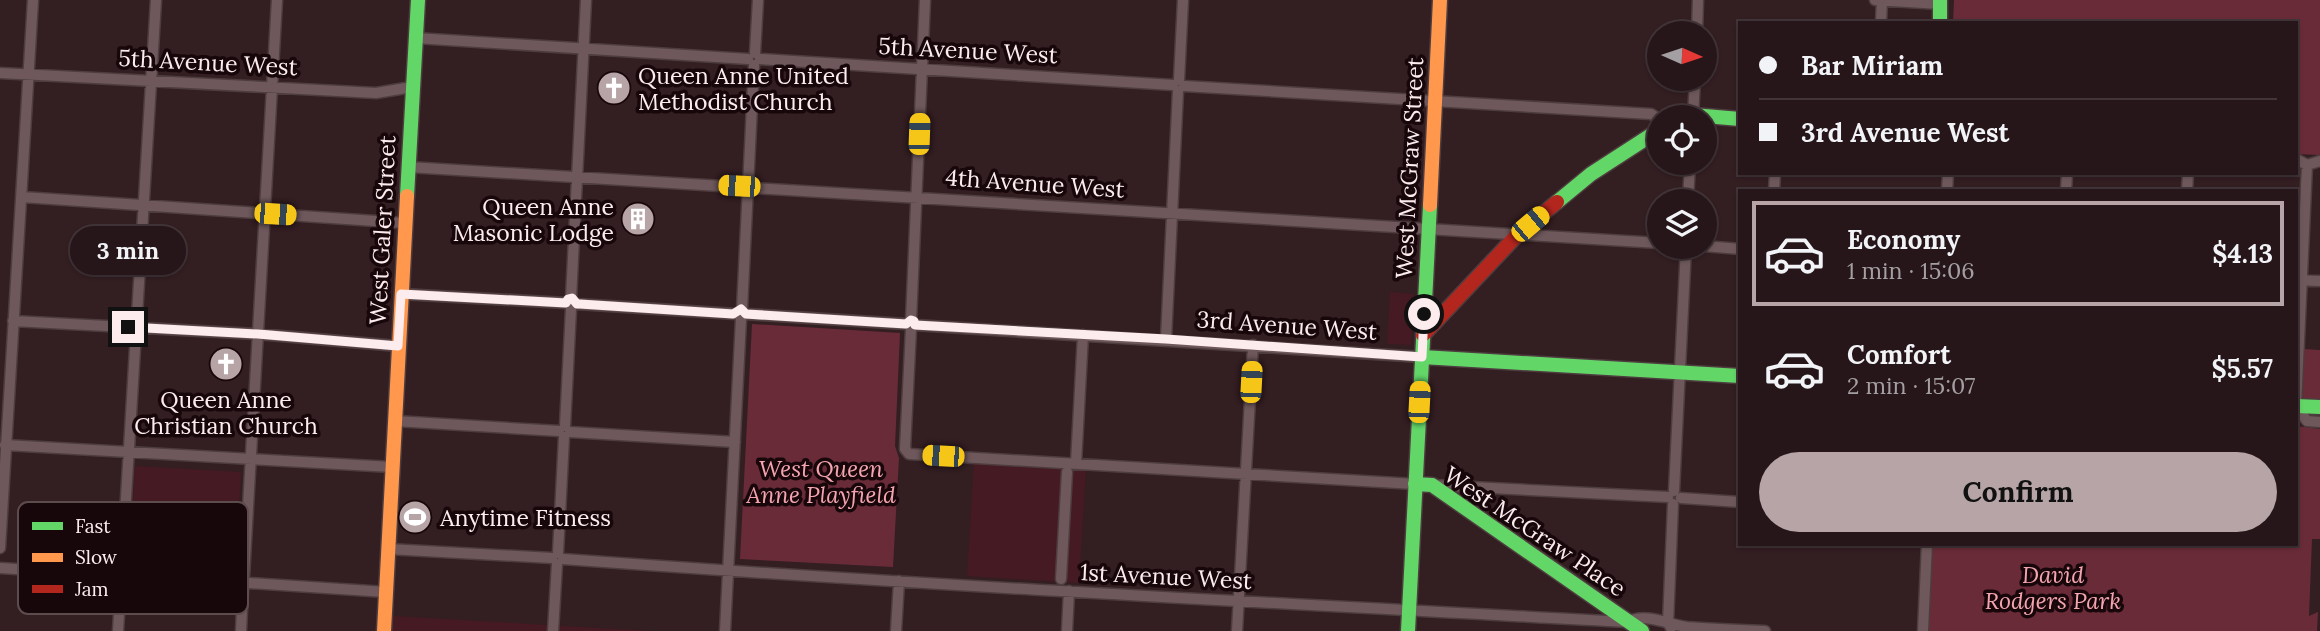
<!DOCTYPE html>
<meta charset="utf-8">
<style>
body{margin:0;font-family:Lora,serif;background:#2e1f23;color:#f1f3f6;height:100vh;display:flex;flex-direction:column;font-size:26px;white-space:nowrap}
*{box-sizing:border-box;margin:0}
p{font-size:23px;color:#a49fa2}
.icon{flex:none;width:38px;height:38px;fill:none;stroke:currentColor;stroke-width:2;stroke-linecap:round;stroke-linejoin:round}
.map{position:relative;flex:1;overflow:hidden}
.sheet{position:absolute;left:1738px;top:189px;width:560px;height:357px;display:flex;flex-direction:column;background:#26161a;border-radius:0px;box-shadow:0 2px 5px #0004,0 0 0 2px #423539}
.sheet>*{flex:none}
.top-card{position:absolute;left:1738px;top:21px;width:560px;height:154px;border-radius:0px;box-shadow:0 2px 5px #0004,0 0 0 2px #423539;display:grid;align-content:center;height:154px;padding:0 21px;background:#26161a}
.needle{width:46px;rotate:93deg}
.controls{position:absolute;left:1647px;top:21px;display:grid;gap:14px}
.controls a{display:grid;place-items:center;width:70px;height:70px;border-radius:50%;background:#26161a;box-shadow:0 2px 5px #0004,0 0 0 2px #423539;font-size:35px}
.end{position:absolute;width:32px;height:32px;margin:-16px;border:9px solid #fdecee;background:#111;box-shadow:0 0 0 4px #111}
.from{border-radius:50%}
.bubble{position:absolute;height:49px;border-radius:24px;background:#26161a;box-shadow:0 2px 5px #0004,0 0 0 2px #423539;font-size:23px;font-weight:700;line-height:49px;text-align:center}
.car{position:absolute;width:21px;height:42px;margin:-21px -10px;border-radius:9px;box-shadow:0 0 5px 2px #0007;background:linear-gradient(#f5c518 24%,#345 0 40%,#f5c518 0 76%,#345 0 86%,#f5c518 0)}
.top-card b{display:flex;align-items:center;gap:24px;height:66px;font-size:26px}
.top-card b+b{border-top:2px solid #423539}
.top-card i{width:18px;height:18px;background:#f1f3f6}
ul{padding:12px 0 0;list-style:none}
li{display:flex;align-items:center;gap:21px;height:105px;margin:0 14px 10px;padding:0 7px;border:4px solid transparent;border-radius:0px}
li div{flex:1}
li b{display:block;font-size:26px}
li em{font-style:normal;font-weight:700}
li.selected{border-color:#b6a4a7}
li>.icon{width:63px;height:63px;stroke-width:1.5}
.cta{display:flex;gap:14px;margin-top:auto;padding:14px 21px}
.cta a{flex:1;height:80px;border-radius:42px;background:#b6a4a7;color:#111;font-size:28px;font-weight:700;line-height:80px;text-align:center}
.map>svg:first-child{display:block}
</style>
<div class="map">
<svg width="2320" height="631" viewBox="0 0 2320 631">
<rect width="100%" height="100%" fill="#331e22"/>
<path fill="#451a22" d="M1390 292 1414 294 1411 345 1387 344Z
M974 462 1086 468 1079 583 967 576Z
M135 466 241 472 235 571 129 565Z
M393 616 650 631H392Z"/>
<path fill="#692b38" d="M1954 0H2320V155L2296 154V23H1953Z
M752 324 900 333 895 446 899 458 893 567 740 559Z
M2303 349 2320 350V402L2300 401Z
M2296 426 2320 429V539H2312L2309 616 2318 612 2317 631H1928L1931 544H2296Z"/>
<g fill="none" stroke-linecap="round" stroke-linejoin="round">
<defs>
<path id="street" d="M1875 0 1940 4
M1881 23 1882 0
M1697 33 1698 0
M415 38 748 59
M755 53 758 0
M760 59 1173 85
M0 73 376 93 412 87
M1179 80 1183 0
M1184 86 1651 114 1659 119
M1693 117 1695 79
M2296 159 2307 165 2320 161
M2307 165 2296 406 2307 421 2320 422
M408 167 1659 243
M1774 191 1775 173
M1947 191 1948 173
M2066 191 2067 173
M2187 191 2188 173
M22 197 405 223
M1688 201 1690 163
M1704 246 1740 249
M2296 280 2320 281
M401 294 566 303
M571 298 586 0
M577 304 736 314
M742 309 754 65
M746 314 906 324
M911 320 925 0
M13 321 258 334 398 346
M915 325 1422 357
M911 329 905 449 909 454 1415 484
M1166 339 1178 91
M395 421 559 431
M565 426 571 309
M570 432 735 442
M5 445 392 467
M1076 463 1083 335
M1432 485 1668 497
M1674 491 1686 247
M1681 498 1740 502
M0 548 33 0
M388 549 552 558
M558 553 564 437
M563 559C918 585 1273 603 1628 622 1645 612 1670 625 1687 627 1713 629 1739 630 1765 631
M0 568 237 583
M244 577 277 0
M1061 579 1067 472
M249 583 386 592
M1671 628 1668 623 1673 504
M118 631 156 0
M241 631 243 589
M553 631 557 564
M725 631 741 319
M896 631 899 581
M1067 631 1069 591
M1237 631 1253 345
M1923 631 1927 544"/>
<path id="fast" d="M1940 0V23
M1689 117 1693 115 1740 119
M407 196 418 0
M1557 202 1591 174 1659 130
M1422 357 1740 376
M2296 406 2320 407
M1415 484 1432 485 1642 631
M1408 631 1430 205"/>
<path id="slow" d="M1430 205 1440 0
M384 631 407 196"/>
<path id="jam" d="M1423 335 1519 233 1557 202"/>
</defs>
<use href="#street" stroke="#4e3d3f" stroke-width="13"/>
<use href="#fast" stroke="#4e3d3f" stroke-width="17"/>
<use href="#slow" stroke="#4e3d3f" stroke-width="17"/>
<use href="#jam" stroke="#4e3d3f" stroke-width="17"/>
<use href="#street" stroke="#6e585b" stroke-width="10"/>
<use href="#fast" stroke="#63d668" stroke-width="14"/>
<use href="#slow" stroke="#ff974d" stroke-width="14"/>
<use href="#jam" stroke="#b3261e" stroke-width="14"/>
</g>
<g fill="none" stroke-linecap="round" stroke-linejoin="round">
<path stroke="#fdecee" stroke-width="9" d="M128 327 258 334 398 346 401 294 566 303 568 299 572 298 577 304H580L733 314 741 309 746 314 906 324 911 320 914 321 915 325 1166 339 1422 357 1424 314"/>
</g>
<defs>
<symbol id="church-disc" viewBox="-11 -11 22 22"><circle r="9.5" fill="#b6a4a7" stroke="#18070a"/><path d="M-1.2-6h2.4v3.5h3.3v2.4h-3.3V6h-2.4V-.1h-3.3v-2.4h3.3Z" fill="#fff"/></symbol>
<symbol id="building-disc" viewBox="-11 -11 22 22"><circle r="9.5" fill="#b6a4a7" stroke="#18070a"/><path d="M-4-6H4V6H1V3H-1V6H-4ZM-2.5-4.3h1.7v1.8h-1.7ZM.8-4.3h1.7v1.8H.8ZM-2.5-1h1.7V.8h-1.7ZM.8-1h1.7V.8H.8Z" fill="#fff"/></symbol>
<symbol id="stadium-disc" viewBox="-11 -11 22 22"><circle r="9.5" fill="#b6a4a7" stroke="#18070a"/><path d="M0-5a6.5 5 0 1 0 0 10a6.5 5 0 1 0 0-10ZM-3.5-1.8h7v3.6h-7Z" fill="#fff"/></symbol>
</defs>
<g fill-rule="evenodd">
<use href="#church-disc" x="595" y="69" width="38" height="38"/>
<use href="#building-disc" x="619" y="200" width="38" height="38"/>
<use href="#church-disc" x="207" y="345" width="38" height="38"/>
<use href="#stadium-disc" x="396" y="498" width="38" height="38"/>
</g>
<g text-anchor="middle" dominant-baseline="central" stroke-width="7" stroke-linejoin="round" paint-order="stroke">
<g font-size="23" fill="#fdecee" stroke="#18070a">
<text transform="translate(968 50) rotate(3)">5th Avenue West</text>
<text transform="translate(208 62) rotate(3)">5th Avenue West</text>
<text transform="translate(1409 168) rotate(-87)">West McGraw Street</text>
<text transform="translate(1035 183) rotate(4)">4th Avenue West</text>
<text transform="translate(382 230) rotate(-87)">West Galer Street</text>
<text transform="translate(1287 325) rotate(4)">3rd Avenue West</text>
<text transform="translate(1535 531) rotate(34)">West McGraw Place</text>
<text transform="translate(1166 576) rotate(3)">1st Avenue West</text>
</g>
<g font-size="23" fill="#fdecee" stroke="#18070a" text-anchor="start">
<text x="638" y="75">Queen Anne United<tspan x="638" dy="26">Methodist Church</tspan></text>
<text x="614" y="206" text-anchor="end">Queen Anne<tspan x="614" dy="26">Masonic Lodge</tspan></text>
<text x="226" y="399" text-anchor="middle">Queen Anne<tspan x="226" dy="26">Christian Church</tspan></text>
<text x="440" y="517">Anytime Fitness</text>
</g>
<g font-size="23" font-style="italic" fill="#f4a5b0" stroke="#18070a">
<text x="821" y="468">West Queen<tspan x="821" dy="26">Anne Playfield</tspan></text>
<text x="2053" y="574">David<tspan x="2053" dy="26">Rodgers Park</tspan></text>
</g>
</g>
<rect x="18" y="502" width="230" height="112" rx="10" fill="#18070a" stroke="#5d4c4e" stroke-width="2"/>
<rect x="32" y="522" width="31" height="8" fill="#63d668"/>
<rect x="32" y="553" width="31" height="9" fill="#ff974d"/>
<rect x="32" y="585" width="31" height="8" fill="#b3261e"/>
<g font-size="19" fill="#fdecee">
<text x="75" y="533">Fast</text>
<text x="75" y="564">Slow</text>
<text x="75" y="596">Jam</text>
</g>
</svg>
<div class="controls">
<a><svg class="needle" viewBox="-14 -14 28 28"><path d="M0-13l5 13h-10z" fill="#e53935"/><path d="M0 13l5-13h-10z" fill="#a49fa2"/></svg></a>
<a><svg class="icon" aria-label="locate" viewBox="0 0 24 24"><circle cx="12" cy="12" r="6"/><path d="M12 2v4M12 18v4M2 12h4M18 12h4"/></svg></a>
<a><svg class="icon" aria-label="layers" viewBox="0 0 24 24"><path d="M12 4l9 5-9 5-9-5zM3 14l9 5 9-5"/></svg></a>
</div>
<i class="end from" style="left:1424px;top:314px"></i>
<i class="end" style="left:128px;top:327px"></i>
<div class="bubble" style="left:70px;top:226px;width:116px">3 min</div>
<i class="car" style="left:919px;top:134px;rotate:2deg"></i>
<i class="car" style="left:739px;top:186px;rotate:273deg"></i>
<i class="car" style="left:275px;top:214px;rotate:94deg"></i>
<i class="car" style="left:1530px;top:224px;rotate:50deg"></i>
<i class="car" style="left:1251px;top:382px;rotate:3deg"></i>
<i class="car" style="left:1419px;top:402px;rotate:3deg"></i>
<i class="car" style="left:943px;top:456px;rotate:273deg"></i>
<div class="top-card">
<b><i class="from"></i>Bar Miriam</b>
<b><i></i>3rd Avenue West</b>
</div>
<section class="sheet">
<ul>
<li class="selected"><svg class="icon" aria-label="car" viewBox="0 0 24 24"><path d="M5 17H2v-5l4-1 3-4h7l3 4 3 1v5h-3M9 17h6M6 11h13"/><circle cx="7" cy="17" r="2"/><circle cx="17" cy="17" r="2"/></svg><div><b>Economy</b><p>1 min · 15:06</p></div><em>$4.13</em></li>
<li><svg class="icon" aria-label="car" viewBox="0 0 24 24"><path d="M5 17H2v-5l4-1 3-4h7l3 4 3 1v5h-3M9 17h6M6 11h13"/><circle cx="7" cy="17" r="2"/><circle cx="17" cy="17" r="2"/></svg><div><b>Comfort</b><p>2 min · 15:07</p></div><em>$5.57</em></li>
</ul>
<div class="cta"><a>Confirm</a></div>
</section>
</div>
